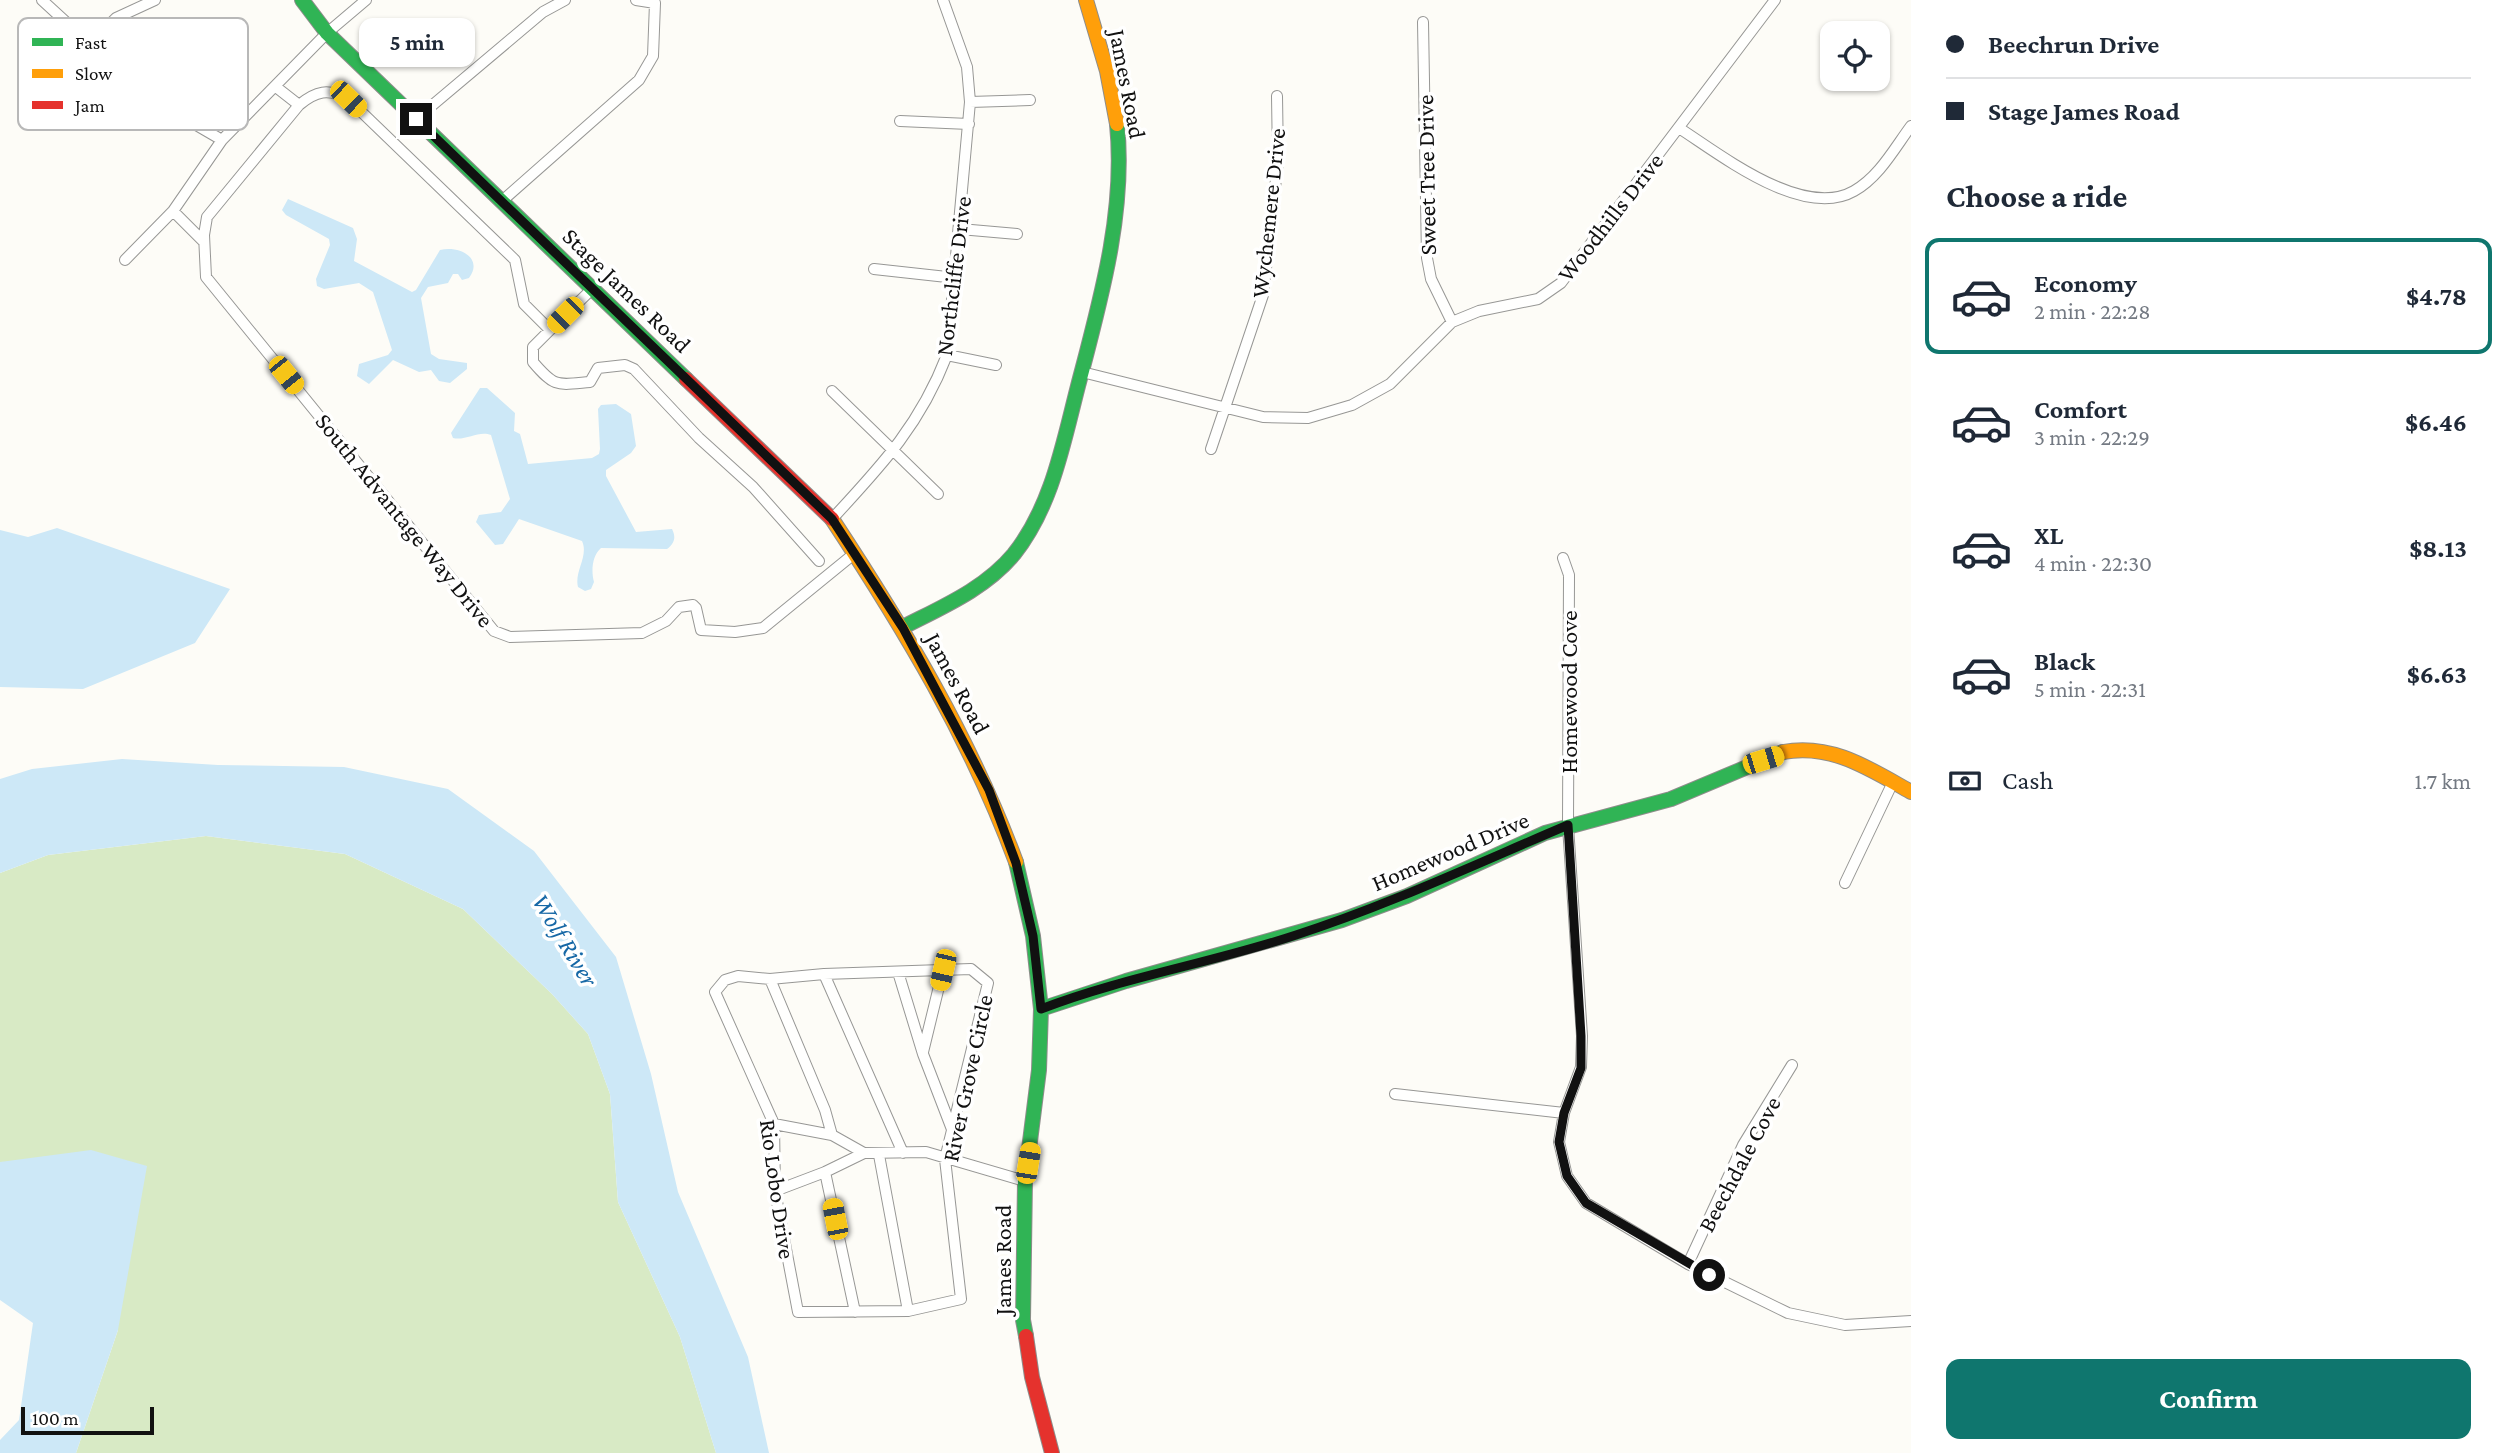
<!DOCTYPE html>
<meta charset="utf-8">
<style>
body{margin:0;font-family:"Crimson Pro",serif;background:#f2f2f3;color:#1f2937;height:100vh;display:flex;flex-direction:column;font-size:26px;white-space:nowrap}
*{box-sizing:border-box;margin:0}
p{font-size:23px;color:#747a83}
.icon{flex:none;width:38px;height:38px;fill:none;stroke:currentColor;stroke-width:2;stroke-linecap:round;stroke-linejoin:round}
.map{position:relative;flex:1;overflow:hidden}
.sheet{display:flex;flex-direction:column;background:#fff;width:595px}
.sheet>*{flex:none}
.guide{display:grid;align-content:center;height:154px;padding:0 35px;background:#fff}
.tools{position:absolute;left:1820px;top:21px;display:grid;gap:14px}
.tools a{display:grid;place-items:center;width:70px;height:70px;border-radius:14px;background:#fff;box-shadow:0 2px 5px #0004;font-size:35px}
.scale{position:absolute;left:21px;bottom:18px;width:133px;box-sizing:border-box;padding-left:7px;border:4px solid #111;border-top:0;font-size:19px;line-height:24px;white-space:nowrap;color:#111;-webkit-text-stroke:5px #fff;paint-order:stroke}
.end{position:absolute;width:32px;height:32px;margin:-16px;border:9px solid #111;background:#fff;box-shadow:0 0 0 4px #fff}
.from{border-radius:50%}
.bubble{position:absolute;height:49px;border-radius:14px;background:#fff;box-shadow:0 2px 5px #0004;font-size:23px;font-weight:700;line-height:49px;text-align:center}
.car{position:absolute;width:21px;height:42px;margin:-21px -10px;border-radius:9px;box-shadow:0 0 5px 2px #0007;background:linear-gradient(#f5c518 24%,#345 0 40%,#f5c518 0 76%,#345 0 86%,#f5c518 0)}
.guide b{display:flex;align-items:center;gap:24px;height:66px;font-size:26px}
.guide b+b{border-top:2px solid #e0e1e3}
.guide i{width:18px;height:18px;background:#1f2937}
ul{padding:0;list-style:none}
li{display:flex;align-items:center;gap:21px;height:116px;margin:0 14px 10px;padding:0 21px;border:4px solid transparent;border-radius:14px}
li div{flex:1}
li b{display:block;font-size:26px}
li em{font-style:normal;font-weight:700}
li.selected{border-color:#0f766e}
li>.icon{width:63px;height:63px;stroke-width:1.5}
h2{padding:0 35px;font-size:32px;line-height:84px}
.pay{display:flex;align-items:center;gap:18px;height:77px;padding:0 35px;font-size:26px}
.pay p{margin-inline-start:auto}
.primary-button{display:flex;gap:14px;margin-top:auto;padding:14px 35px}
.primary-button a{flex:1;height:80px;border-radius:14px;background:#0f766e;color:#fff;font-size:28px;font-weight:700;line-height:80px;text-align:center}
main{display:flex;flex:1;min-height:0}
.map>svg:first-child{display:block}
</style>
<main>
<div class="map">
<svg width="1911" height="1453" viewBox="0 0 1911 1453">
<rect width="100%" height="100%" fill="#fdfcf7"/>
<path fill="#d8eac5" d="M206 836 345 854 463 909 552 994 588 1034 610 1094 618 1202 680 1337 716 1453H76L118 1330 0 1162V873L48 855Z"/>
<path fill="#cde8f7" d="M288 199 353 228 357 239 354 261 412 292 416 290 440 250C459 245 484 258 469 278L462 280 458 274H453L448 283 428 287 421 298 431 354 439 359 467 363V369L450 383 439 381 431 370 419 372 393 360 369 384 357 376 359 364 388 355 392 350 373 292 359 283 324 289 317 286 316 279 330 245 329 239 286 215 282 210Z
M480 388H487L515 413 514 431 520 434 528 464 592 458 599 454 600 449 598 409 601 405 616 404 631 414 636 446 631 453 606 470V476L636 532 672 529C676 537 675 543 667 549L601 548C592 556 591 571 594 582L591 589 585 591 578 587C574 572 589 556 582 541L519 519 503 544 495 545 476 522 479 515 501 512 510 499 491 435C479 430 466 441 453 438L451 433Z
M57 528 230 589 195 643 83 689 0 687V530L28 537Z
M122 759 218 765 344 767 448 789 534 851 616 957 651 1074 678 1192 748 1357 769 1453H716L680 1337 618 1202 610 1094 588 1034 552 994 463 909 345 854 206 836 48 855 0 873V779L32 769Z
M91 1150 147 1166 118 1330 76 1453H0V1440L19 1420 33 1323 0 1300V1162Z"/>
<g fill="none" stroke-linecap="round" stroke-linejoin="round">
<defs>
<path id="street" d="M42 0 67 23 95 39 167 108 222 140
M1423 22 1427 258 1431 279 1452 322
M95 39 116 18 155 0
M276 87 299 105
M970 102 1030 100
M416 119 543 12 565 0
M900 121 969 124
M1679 128C1721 155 1803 220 1854 191 1879 177 1894 149 1911 126
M502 201 639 80 653 56 655 3 636 0
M173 211 204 242
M960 229 1017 234
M125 260 173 211 222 140 327 33 366 0
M874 269 956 278
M550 330 593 288
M947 355 996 365
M1082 372 1263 417 1308 418 1352 405 1390 384 1452 322 1479 311 1538 299 1561 283 1775 0
M832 391 938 494
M1211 449 1263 295 1278 161 1277 96
M832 519C882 465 920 425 947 355L970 102 967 67 943 0
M1563 558 1569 575 1568 826 1582 1036 1581 1067 1564 1113 1559 1142 1567 1176 1586 1203 1688 1264 1788 1313 1845 1325 1911 1321
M819 561 753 487 699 438 634 369 625 365 598 368 590 382C557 385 555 388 533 362V347L550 330 524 304 515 260 348 99C328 88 316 91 299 105L207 217 204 235 206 277 494 631 510 637 642 633 666 621 679 607 693 605 696 608 701 630 735 632 763 628 855 553
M1845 883 1893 782
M971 969 988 983 945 1159 961 1299 908 1311 798 1312 775 1191 774 1124 715 992 725 980 738 976 770 979 824 974Z
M898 972 923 1054 953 1132
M824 974 903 1153
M770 979 825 1110 832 1135
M923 1052 943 970
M1395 1094 1564 1113
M774 1124 832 1135 864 1153
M879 1155 908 1311
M825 1172 855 1312
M775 1191 825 1172 864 1153 926 1152 1025 1181
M1688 1264 1743 1145 1792 1065"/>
<path id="fast" d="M302 0 327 33 686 379
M903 627C942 607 985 589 1014 554 1052 506 1063 444 1078 386 1100 302 1126 212 1117 124
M1016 862 1033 936 1041 1009 1039 1070 1025 1181 1023 1320 1026 1336
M1041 1009 1126 981 1342 920 1407 896 1545 833 1671 799 1783 752"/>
<path id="slow" d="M1086 0 1107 71 1117 124
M832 519C905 630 970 738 1016 862
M1783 752C1832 743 1870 769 1911 792"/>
<path id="jam" d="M686 379 832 519
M1026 1336 1032 1377 1052 1453"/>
</defs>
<use href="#street" stroke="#979795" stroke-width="12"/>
<use href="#fast" stroke="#8e8d8b" stroke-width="16"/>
<use href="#slow" stroke="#8e8d8b" stroke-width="16"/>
<use href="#jam" stroke="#8e8d8b" stroke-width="16"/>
<use href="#street" stroke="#fffffe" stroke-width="10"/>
<use href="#fast" stroke="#30b455" stroke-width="14"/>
<use href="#slow" stroke="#ff9f0a" stroke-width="14"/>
<use href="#jam" stroke="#e5322d" stroke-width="14"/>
</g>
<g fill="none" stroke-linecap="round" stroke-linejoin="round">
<path stroke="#111" stroke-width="9" d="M416 119 832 519 903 628 989 790 1016 863 1033 936 1041 1009C1124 977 1212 963 1296 935 1389 905 1478 863 1568 825L1581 1036V1068L1564 1113 1559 1142 1567 1176 1586 1203 1709 1275"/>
</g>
<g text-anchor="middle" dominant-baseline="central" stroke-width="7" stroke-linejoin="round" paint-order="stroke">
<g font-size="24" fill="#111" stroke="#fff">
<text transform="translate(1128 84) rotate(79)">James Road</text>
<text transform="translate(1426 175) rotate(-91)">Sweet Tree Drive</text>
<text transform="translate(1268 213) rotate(-84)">Wychemere Drive</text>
<text transform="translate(1610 217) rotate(-52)">Woodhills Drive</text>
<text transform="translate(953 276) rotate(-83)">Northcliffe Drive</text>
<text transform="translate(627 290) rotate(44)">Stage James Road</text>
<text transform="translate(405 520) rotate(51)">South Advantage Way Drive</text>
<text transform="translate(958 683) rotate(62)">James Road</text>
<text transform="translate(1568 692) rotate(-90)">Homewood Cove</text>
<text transform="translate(1450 851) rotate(-23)">Homewood Drive</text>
<text transform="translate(967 1078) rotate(-78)">River Grove Circle</text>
<text transform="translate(1739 1164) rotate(-62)">Beechdale Cove</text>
<text transform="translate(778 1189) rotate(82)">Rio Lobo Drive</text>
<text transform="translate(1002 1260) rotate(-90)">James Road</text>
</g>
<g font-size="26" font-style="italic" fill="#1768a6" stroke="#fff">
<text transform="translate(565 940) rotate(59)">Wolf River</text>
</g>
</g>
<rect x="18" y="18" width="230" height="112" rx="10" fill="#fff" stroke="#b8b8b8" stroke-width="2"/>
<rect x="32" y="38" width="31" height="8" fill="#30b455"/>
<rect x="32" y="69" width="31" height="9" fill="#ff9f0a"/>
<rect x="32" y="101" width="31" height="8" fill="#e5322d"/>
<g font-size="19" fill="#111">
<text x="75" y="49">Fast</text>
<text x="75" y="80">Slow</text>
<text x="75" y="112">Jam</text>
</g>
</svg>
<div class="tools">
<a><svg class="icon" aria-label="locate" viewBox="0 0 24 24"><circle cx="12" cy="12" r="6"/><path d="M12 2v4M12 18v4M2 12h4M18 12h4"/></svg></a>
</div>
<div class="scale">100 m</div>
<i class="end from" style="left:1709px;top:1275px"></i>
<i class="end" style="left:416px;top:119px"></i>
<div class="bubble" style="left:359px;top:18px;width:116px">5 min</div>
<i class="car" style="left:348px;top:99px;rotate:134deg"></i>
<i class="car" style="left:565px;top:315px;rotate:225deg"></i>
<i class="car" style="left:286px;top:375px;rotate:141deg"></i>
<i class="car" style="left:1763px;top:760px;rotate:73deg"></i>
<i class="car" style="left:943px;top:970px;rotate:193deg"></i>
<i class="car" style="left:1028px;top:1163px;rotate:9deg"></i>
<i class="car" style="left:835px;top:1219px;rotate:349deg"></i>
</div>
<section class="sheet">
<div class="guide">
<b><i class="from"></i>Beechrun Drive</b>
<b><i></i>Stage James Road</b>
</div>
<h2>Choose a ride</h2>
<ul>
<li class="selected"><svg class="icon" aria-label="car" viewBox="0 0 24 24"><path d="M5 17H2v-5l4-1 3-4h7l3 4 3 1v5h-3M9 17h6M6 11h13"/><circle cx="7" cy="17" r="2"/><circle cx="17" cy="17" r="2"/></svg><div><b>Economy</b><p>2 min · 22:28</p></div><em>$4.78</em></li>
<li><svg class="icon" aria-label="car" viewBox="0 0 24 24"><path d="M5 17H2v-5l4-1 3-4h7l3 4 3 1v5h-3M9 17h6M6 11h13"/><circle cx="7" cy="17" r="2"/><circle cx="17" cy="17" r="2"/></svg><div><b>Comfort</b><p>3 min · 22:29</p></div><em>$6.46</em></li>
<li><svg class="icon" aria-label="car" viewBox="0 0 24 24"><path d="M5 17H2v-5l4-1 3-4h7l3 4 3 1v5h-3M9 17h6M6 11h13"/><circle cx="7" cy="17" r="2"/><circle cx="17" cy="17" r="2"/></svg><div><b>XL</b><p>4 min · 22:30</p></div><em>$8.13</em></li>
<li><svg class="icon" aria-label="car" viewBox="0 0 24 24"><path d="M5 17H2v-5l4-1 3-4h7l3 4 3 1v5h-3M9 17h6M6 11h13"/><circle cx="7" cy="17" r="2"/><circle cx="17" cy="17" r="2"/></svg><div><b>Black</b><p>5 min · 22:31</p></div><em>$6.63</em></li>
</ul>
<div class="pay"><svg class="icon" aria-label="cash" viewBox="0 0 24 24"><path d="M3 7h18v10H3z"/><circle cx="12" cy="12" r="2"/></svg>Cash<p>1.7 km</p></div>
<div class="primary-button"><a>Confirm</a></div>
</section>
</main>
